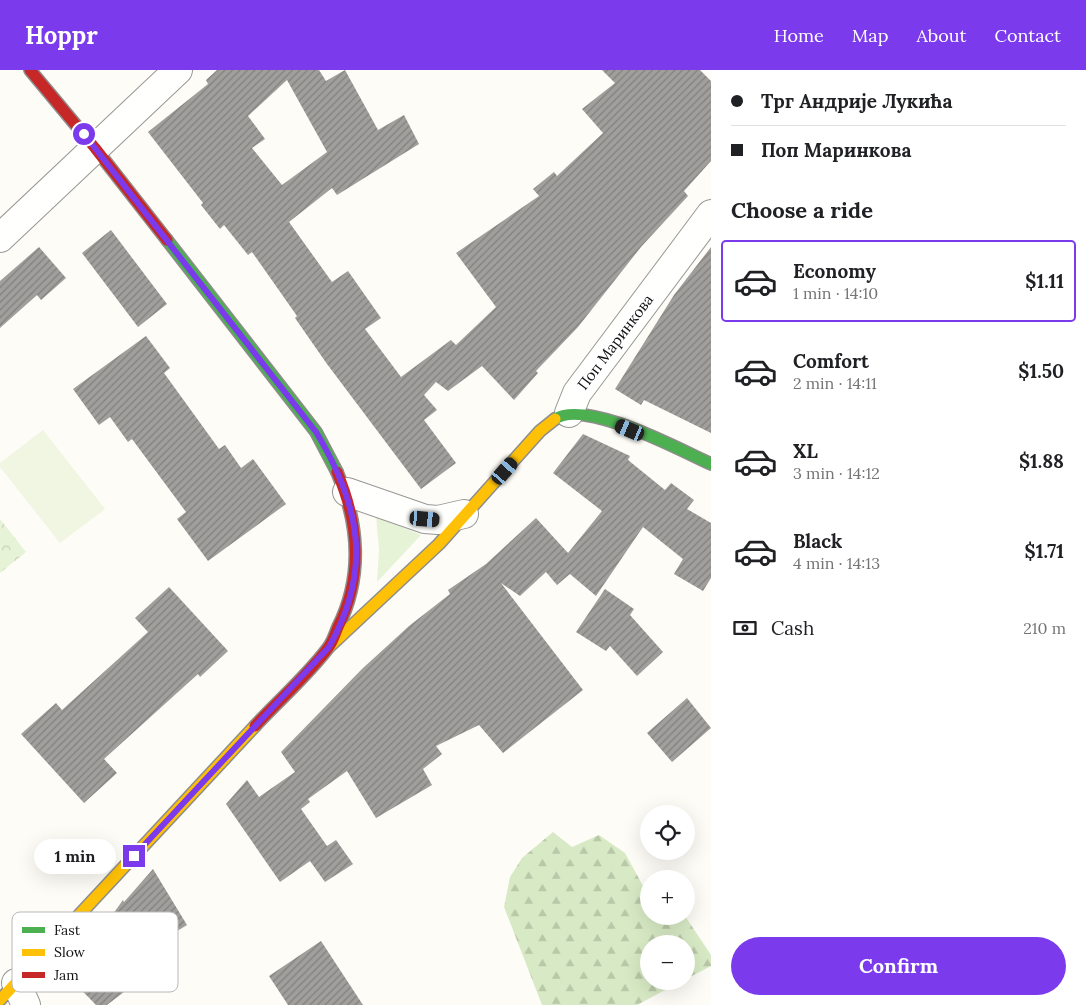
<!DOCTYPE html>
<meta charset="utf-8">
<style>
body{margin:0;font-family:Lora,serif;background:#f6f6f6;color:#202124;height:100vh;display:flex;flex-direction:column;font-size:19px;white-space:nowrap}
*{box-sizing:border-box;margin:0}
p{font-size:16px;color:#757577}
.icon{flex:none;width:28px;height:28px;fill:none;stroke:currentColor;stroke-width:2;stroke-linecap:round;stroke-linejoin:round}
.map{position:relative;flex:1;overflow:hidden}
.panel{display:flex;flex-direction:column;background:#fff;width:375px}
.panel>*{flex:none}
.top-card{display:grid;align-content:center;height:110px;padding:0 20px;background:#fff}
.controls{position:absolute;left:640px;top:735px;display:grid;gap:10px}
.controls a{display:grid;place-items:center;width:55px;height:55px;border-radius:50%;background:#fff;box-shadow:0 5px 20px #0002;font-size:25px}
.end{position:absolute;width:22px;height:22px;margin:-11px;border:6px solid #7c3aed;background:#fff;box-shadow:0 0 0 2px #fff}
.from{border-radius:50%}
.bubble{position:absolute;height:35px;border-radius:18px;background:#fff;box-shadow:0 5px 20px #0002;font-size:16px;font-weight:800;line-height:35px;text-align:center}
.car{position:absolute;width:15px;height:30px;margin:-15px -8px;border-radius:6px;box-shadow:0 0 4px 1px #0007;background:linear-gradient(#222 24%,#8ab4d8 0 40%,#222 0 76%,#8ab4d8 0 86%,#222 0)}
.top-card b{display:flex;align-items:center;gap:18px;height:48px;font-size:19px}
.top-card b+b{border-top:1px solid #e0e0e0}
.top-card i{width:12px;height:12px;background:#202124}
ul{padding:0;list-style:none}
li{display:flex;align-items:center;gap:15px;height:82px;margin:0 10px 8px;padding:0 10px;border:2px solid transparent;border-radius:5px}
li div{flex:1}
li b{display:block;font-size:19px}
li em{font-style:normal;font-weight:800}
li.current{border-color:#7c3aed}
li>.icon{width:45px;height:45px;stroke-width:1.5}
h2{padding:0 20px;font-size:22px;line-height:60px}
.pay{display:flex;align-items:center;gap:12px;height:55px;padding:0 20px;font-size:19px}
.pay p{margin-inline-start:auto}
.button{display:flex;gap:10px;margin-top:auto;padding:10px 20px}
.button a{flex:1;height:58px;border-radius:30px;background:#7c3aed;color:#fff;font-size:20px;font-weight:800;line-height:58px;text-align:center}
header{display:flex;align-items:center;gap:30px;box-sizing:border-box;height:70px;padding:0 25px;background:#7c3aed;color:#fff}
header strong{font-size:24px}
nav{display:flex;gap:28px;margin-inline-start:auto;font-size:18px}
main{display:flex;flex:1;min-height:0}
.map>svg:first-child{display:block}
</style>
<header>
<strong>Hoppr</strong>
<nav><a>Home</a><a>Map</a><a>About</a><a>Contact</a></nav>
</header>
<main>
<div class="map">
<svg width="711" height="935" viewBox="0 0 711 935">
<defs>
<pattern id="forest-firs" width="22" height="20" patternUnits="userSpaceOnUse" patternTransform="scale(1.25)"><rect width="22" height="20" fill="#d8eac5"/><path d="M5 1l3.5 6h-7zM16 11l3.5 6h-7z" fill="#b8c8a8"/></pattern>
<pattern id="park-crowns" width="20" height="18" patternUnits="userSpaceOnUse" patternTransform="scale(1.25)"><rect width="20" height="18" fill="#e7f3d7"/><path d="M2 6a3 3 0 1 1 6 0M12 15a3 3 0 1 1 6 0" fill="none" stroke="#c5cfb8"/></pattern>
<pattern id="building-hatch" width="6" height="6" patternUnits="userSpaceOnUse" patternTransform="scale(1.25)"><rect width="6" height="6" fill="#a19f9c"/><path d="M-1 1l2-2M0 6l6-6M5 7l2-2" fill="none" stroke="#82807e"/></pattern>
</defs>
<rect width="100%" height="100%" fill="#fdfcf7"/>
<path fill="#e7f3d7" d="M376 446 421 465 377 512 379 480Z"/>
<path fill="url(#forest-firs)" d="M553 762 572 777 599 765 625 783 649 827V846H685L711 885V896L686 909V874H649V911H682L637 935H542L504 837 510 807 522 788Z"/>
<path fill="url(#park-crowns)" d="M0 449 26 482 0 503Z"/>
<path fill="#f0f6e1" d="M43 360 105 439 60 473 0 397V393Z"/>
<path fill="url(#building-hatch)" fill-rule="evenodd" d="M217 0H319L326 11 345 0 378 60 404 45 419 74 337 125 332 118 289 152 332 212 348 201 381 248 365 259 401 307 451 270 456 275 496 237 456 183 539 126 533 119 554 102 557 106 603 63 582 39 615 13 602 0H700L711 11V91L684 121 688 126 641 177 578 257 536 301 538 303 514 330 482 296 448 321 436 312 424 325 437 340 424 350 456 393 421 419 327 294 295 248 297 246 252 182 248 185 224 155 220 159 201 135 203 133 148 62 208 14 206 10ZM287 10 327 82 282 115 252 78 265 69 248 46Z
M111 160 167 234 138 257 82 183Z
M39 177 66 208 41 230 37 225 0 258V211Z
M711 177V363L644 330 641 335 615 319 674 225Z
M146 266 170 298 164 303 219 379 225 375 241 398 253 389 286 434 208 491 177 449 186 442 132 369 128 372 110 347 99 355 73 319Z
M583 364 630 386 628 390 665 420 671 413 694 430 687 439 711 453V508L703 521 674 504 683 489 643 457 596 526 570 504 557 515 546 502 520 526 501 513 583 620 503 683 479 655 436 676 442 684 423 699 432 715 376 748 347 701 308 729 310 732 301 739 327 776 336 770 353 794 325 812 310 791 280 812 226 734 247 710 259 727 295 702 281 682 362 599 409 556 450 524 448 520 486 494 536 448 568 483 602 441 553 403Z
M169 517 228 581 200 607 198 604 104 689 117 703 84 733 21 664 56 633 62 640 148 562 135 548Z
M605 519 634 539 630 545 663 582 637 606 610 576 606 581 576 562Z
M687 628 711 658 672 692 647 663Z
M153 799 187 855 151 877 155 884 123 902 133 915 107 935H96L56 894 92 860 97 866 123 830 124 832Z
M321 871 363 935H288L269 906Z"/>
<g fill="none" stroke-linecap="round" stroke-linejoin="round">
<defs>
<path id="street" d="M0 168 178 0
M569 343 577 323 711 144
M347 422 425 449 438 450 464 444
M16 913 26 935"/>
<path id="fast" d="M167 170 316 362 337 402
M555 349C586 329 678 379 711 394"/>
<path id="slow" d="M329 577 439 474 540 361 555 349
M0 930 255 656"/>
<path id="jam" d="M30 0 95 78 167 170
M255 656C279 630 307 606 328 578 333 572 335 564 338 557 363 507 359 453 337 402"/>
</defs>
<use href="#street" stroke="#979795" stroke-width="30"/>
<use href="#fast" stroke="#8e8d8b" stroke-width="14"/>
<use href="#slow" stroke="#8e8d8b" stroke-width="14"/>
<use href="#jam" stroke="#8e8d8b" stroke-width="14"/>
<use href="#street" stroke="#fffffe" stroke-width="28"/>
<use href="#fast" stroke="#4caf50" stroke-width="11"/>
<use href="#slow" stroke="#ffc107" stroke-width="11"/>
<use href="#jam" stroke="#c62828" stroke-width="11"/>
</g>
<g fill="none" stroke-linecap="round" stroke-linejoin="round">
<path stroke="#7c3aed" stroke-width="6" d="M84 64 316 362C360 435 373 499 329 577L134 786"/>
</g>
<g text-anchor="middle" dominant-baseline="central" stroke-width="5" stroke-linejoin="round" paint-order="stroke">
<g font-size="15" fill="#111" stroke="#fff">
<text transform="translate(615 272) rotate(-53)">Поп Маринкова</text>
</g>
</g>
<rect x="12" y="842" width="166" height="80" rx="8" fill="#fff" stroke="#b8b8b8" stroke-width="1"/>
<rect x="22" y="857" width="23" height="6" fill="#4caf50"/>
<rect x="22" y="879" width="23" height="7" fill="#ffc107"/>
<rect x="22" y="902" width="23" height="6" fill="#c62828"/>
<g font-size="14" fill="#111">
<text x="54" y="865">Fast</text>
<text x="54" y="887">Slow</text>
<text x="54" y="910">Jam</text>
</g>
</svg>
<div class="controls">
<a><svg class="icon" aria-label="locate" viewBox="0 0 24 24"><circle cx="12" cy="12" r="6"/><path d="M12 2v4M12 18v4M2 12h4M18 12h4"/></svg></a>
<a>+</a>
<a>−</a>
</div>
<i class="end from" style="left:84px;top:64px"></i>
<i class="end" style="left:134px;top:786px"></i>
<div class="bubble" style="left:34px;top:769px;width:82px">1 min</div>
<i class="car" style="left:630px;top:360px;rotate:293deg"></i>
<i class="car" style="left:505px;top:401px;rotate:41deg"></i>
<i class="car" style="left:425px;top:449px;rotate:95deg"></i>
</div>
<section class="panel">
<div class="top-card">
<b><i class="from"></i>Трг Андрије Лукића</b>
<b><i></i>Поп Маринкова</b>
</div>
<h2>Choose a ride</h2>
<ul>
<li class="current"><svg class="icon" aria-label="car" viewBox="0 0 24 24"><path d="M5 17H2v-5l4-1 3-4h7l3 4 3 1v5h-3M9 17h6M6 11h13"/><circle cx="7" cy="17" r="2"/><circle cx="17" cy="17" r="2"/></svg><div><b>Economy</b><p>1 min · 14:10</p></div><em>$1.11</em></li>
<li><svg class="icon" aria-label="car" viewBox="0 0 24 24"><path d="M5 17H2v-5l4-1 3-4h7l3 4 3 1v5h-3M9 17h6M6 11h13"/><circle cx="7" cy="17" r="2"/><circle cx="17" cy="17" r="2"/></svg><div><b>Comfort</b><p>2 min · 14:11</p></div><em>$1.50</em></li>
<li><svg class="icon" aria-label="car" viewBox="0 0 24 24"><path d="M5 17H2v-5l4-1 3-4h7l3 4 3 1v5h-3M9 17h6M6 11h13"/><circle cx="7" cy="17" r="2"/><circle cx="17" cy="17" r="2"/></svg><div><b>XL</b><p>3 min · 14:12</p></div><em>$1.88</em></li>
<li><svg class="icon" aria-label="car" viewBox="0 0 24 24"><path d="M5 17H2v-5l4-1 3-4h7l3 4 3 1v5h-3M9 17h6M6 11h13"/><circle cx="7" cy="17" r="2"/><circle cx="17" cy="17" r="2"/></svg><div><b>Black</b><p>4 min · 14:13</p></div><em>$1.71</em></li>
</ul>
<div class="pay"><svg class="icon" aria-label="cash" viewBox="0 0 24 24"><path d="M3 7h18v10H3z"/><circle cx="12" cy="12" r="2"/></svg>Cash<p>210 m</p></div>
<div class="button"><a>Confirm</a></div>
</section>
</main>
